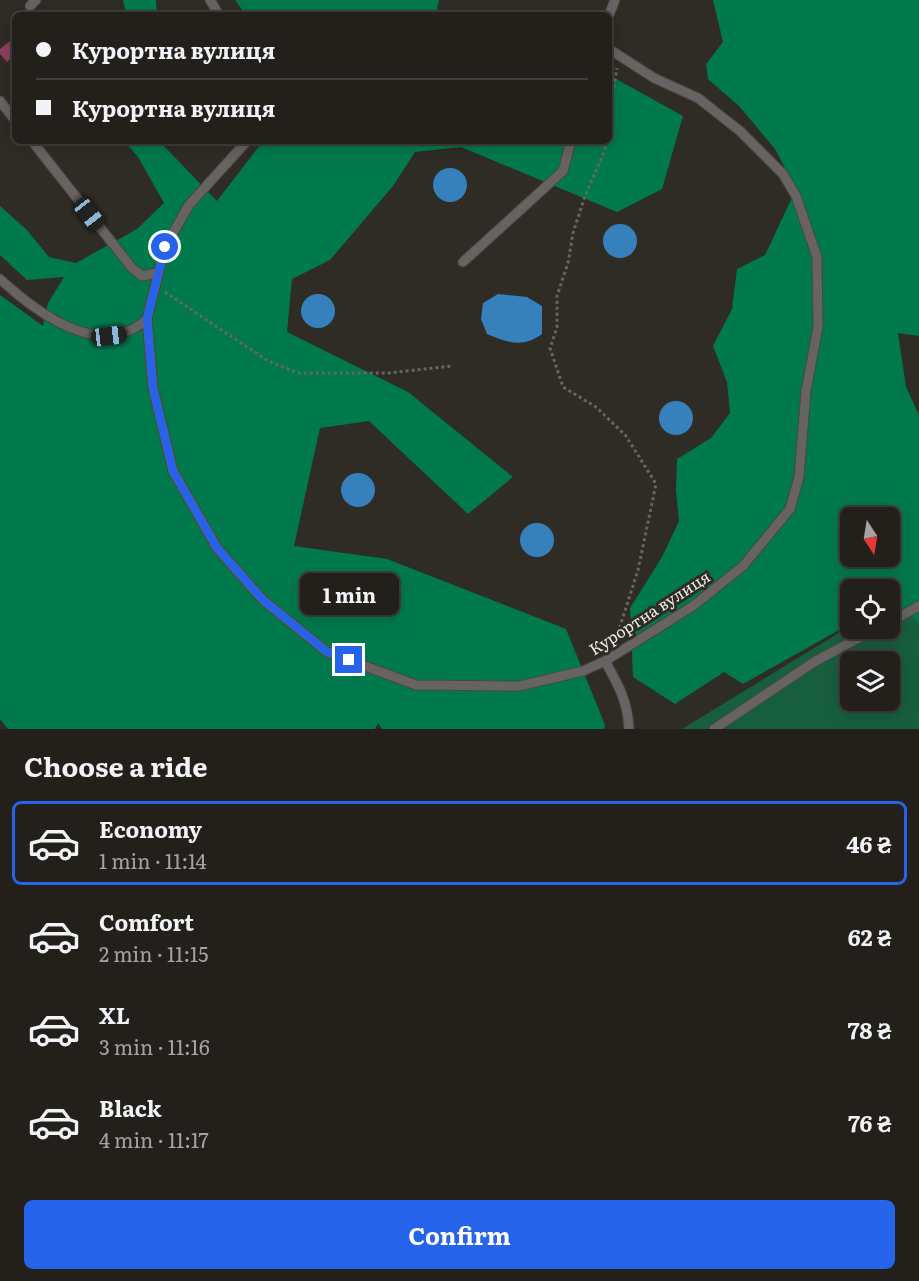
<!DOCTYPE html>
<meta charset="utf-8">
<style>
body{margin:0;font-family:Literata,serif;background:#2b2825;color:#f1f3f6;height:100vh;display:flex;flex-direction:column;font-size:22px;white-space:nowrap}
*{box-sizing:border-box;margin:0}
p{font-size:20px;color:#a3a3a3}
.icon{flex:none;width:33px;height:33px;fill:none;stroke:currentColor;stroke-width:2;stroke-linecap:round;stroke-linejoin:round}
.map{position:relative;height:729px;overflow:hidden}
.panel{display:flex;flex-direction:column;background:#23201c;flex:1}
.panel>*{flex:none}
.banner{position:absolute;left:12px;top:12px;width:600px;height:132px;border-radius:9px;box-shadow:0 3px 15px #0003,0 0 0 2px #403e3b;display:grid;align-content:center;height:132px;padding:0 24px;background:#23201c}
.needle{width:39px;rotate:168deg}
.buttons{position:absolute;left:840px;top:507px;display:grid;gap:12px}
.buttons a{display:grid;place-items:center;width:60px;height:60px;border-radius:9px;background:#23201c;box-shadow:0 3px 15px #0003,0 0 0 2px #403e3b;font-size:30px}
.end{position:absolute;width:27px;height:27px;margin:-14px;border:8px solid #2563eb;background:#fff;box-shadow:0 0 0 3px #fff}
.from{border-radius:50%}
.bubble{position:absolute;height:42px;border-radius:9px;background:#23201c;box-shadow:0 3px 15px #0003,0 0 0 2px #403e3b;font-size:20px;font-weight:700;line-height:42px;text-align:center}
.car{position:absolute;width:18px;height:36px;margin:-18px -9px;border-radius:8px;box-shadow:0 0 4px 2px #0007;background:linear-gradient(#222 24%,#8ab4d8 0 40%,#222 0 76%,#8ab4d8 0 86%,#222 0)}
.banner b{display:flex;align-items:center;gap:21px;height:57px;font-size:22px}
.banner b+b{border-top:2px solid #403e3b}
.banner i{width:15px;height:15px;background:#f1f3f6}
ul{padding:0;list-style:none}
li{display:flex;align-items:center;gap:18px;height:84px;margin:0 12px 9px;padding:0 12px;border:3px solid transparent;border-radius:9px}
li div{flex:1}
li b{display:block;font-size:22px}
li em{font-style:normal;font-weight:700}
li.selected{border-color:#2563eb}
li>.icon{width:54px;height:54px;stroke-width:1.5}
h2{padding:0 24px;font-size:27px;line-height:72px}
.cta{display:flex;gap:12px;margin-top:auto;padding:12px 24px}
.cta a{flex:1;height:69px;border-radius:9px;background:#2563eb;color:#fff;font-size:24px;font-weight:700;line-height:69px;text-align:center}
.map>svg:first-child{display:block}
</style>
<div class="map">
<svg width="919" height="729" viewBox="0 0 919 729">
<rect width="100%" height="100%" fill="#2f2b25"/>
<path fill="#175e3f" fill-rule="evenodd" d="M919 584V729H682L850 626V628H890V602ZM850 662H890V700H850Z"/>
<path fill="#00794d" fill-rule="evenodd" d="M123 0H156L157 15H126Z
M235 0H439L436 15H246Z
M713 0H919V336L898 333 906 387 919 415V624L906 611 890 601V590H850V624L743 684 724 672 675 704 633 677 630 608 662 557 679 521 676 490 677 459 711 438 730 413 727 382 713 346 732 309 737 269 765 255 796 189 775 149 739 106 708 79 706 64 723 42ZM850 518H890V556H850Z
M609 75 683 116 662 189 617 212 461 147 415 152 393 186 330 260 292 279 287 332 408 392 513 477 468 514 369 421 320 428 294 546 387 559 566 629 605 725 604 729H382L378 723 375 729H8L0 719V295L43 326 48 303 64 277 27 280 0 255V206L27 230 49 257 76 263 137 229 164 203 138 157 124 141H159L217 201 263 141H609Z"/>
<path fill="#3680bb" d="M433 185a17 17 0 1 1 34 0a17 17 0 1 1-34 0Z
M603 241a17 17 0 1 1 34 0a17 17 0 1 1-34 0Z
M301 311a17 17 0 1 1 34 0a17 17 0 1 1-34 0Z
M498 294 527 297 542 306V334C523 348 508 343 487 334L481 319 483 303Z
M659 418a17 17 0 1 1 34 0a17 17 0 1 1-34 0Z
M341 490a17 17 0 1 1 34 0a17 17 0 1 1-34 0Z
M520 540a17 17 0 1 1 34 0a17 17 0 1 1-34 0Z"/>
<path fill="#8f3d5c" d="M15 37V55L7 62 0 54V49Z"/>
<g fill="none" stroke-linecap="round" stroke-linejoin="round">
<defs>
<path id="lane" d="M210 0 219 15
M30 6 36 0
M609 15 615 0
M0 101 15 120
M32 141 132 268 142 276 156 273
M247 141 189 205 165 247 147 319 153 388 173 471 217 548 263 600 327 652 416 685 519 686 583 671 605 661 693 606 743 566 790 509 799 477 806 391 818 327 817 257 796 196 783 174 740 131 698 98 654 78 609 49
M463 262 563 171 571 141
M0 279C37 313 100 361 147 319
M890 622 919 606
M605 661C618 684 628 702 629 729
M714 729 814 662 877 628"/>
</defs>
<use href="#lane" stroke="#4a4640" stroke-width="11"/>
<path stroke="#696560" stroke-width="3" stroke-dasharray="3 3" stroke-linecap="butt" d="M609 117 617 68
M606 141 605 150 585 196 573 233 568 263 557 296V327L550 348 563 387 596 407 626 436 656 484 638 570 616 639
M165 292 268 361 298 373H388L452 366"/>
<use href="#lane" stroke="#676362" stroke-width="9"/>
</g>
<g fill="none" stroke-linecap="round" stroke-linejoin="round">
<path stroke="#2563eb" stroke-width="8" d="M165 247 147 319 153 388 173 471 217 548 263 600 327 652 349 660"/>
</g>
<g text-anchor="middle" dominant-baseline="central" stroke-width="6" stroke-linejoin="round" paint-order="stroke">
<g font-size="16" fill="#eeebe6" stroke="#2f2b25">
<text transform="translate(649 612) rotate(-33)">Курортна вулиця</text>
</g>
</g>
</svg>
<div class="buttons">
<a><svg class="needle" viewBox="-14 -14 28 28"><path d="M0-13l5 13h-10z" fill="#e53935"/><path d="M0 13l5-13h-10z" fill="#a3a3a3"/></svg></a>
<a><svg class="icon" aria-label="locate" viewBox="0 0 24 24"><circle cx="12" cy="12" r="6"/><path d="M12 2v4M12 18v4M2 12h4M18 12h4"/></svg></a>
<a><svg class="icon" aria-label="layers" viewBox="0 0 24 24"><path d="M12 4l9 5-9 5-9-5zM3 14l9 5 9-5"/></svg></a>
</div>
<i class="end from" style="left:165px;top:247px"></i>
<i class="end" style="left:349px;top:660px"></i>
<div class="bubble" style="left:300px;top:573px;width:99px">1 min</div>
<i class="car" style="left:89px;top:214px;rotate:142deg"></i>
<i class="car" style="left:109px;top:336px;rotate:83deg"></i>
<div class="banner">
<b><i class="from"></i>Курортна вулиця</b>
<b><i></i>Курортна вулиця</b>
</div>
</div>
<section class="panel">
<h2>Choose a ride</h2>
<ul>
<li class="selected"><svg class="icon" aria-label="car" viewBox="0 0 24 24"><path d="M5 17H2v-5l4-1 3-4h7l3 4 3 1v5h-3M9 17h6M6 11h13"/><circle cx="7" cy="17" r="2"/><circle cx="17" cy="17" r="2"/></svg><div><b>Economy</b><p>1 min · 11:14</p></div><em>46 ₴</em></li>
<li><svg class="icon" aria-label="car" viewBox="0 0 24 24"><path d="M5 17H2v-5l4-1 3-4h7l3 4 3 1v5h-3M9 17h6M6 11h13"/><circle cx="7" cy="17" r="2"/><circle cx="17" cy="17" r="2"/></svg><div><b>Comfort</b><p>2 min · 11:15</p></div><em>62 ₴</em></li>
<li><svg class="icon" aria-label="car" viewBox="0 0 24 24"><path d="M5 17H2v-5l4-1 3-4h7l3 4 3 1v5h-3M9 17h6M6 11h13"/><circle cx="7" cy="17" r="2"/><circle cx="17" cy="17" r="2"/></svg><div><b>XL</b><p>3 min · 11:16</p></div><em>78 ₴</em></li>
<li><svg class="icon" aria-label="car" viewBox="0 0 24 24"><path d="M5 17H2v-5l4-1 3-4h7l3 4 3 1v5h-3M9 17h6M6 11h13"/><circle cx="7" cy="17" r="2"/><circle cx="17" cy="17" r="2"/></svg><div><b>Black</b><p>4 min · 11:17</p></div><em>76 ₴</em></li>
</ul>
<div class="cta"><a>Confirm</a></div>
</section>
